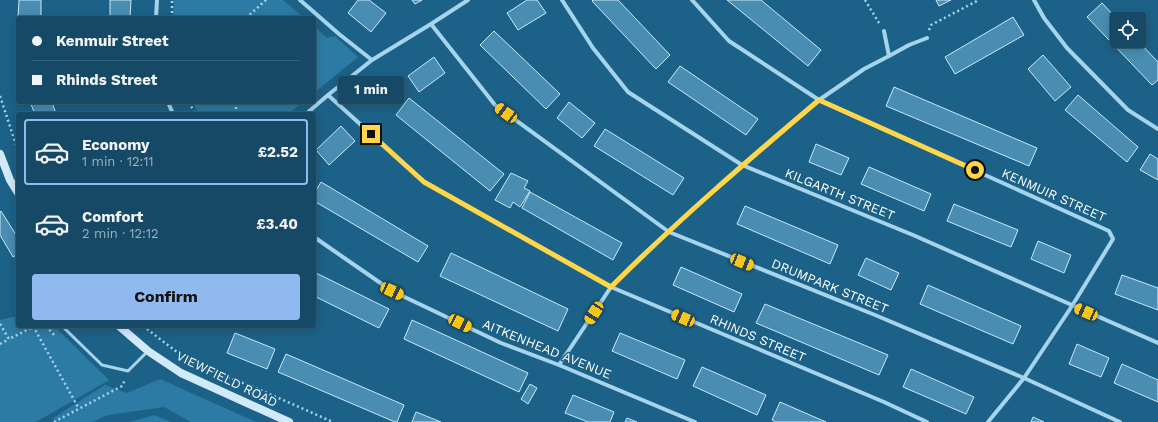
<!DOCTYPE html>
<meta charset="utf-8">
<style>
body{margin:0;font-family:"Work Sans",sans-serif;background:#1e506b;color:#f1f3f6;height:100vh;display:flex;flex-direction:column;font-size:15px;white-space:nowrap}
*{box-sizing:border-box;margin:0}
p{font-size:13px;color:#9db2bf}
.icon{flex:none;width:22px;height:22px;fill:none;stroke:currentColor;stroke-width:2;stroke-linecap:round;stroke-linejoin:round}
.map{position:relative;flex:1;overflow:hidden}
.panel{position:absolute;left:16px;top:112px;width:300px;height:216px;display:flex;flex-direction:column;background:#154965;border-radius:4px;box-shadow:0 2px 10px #0003,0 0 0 1px #346179}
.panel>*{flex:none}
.hud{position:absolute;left:16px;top:16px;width:300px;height:88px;border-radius:4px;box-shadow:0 2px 10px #0003,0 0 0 1px #346179;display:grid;align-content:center;height:88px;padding:0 16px;background:#154965}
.buttons{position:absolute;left:1110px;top:12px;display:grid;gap:8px}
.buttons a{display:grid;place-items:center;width:36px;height:36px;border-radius:4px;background:#154965;box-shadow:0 2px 10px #0003,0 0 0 1px #346179;font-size:20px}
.end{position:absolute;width:18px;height:18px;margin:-9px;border:5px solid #ffd54a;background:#111;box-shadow:0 0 0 2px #111}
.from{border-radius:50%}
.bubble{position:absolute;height:28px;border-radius:4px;background:#154965;box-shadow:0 2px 10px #0003,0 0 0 1px #346179;font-size:13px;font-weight:700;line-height:28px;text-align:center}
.car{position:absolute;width:12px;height:24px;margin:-12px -6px;border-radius:5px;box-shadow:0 0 3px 1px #0007;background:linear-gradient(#f5c518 24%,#345 0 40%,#f5c518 0 76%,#345 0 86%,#f5c518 0)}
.hud b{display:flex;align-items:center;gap:14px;height:38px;font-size:15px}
.hud b+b{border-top:1px solid #346179}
.hud i{width:10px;height:10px;background:#f1f3f6}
ul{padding:7px 0 0;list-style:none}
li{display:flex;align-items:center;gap:12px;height:66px;margin:0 8px 6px;padding:0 8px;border:2px solid transparent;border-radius:4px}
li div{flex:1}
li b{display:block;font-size:15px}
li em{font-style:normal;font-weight:700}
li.active{border-color:#90b9f0}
li>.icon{width:36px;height:36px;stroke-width:1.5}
.button{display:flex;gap:8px;margin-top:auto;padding:8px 16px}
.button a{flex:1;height:46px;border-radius:4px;background:#90b9f0;color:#111;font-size:16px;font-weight:700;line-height:46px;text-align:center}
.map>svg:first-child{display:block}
</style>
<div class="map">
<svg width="1158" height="422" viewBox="0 0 1158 422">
<rect width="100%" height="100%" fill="#1c6187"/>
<path fill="#2c7ba4" d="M174 0H283L304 18H173Z
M314 26 327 38 335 36 358 57 314 93Z
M192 102H303L288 114H199Z
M18 316V326H54L109 380 36 422H0V320Z
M160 379 256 422H191L164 407 108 415 92 422H56L53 418 105 385 127 393Z
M154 415 171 422H130Z"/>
<path fill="#498db2" stroke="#cae9f8" d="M19 0H41V18H18Z
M110 0H131L130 18H110Z
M358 0H369L386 13 371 32 348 13Z
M412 0H422L415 4Z
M527 0H537L546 13 518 30 507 13Z
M593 0H618L670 55 656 69 592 1Z
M727 0H761L821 50 808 66Z
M936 0H951L939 6Z
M1102 3 1117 19V41H1138L1158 62V80L1152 85 1087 17Z
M1013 17 1024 35 955 74 945 57Z
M18 29V70H17Z
M494 31 560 94 546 109 480 45Z
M1043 55 1071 87 1055 101 1028 69Z
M434 57 445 73 419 92 408 76Z
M680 66 758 119 746 135 668 82Z
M894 87 1037 148 1029 166 886 106Z
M1078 95 1138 147 1127 162 1065 110Z
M409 98 504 174 490 191 396 115Z
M30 102H52L56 114H35Z
M569 102 595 123 582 138 557 118Z
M341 126 355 141 329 165 316 150Z
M605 129 684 178 673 195 594 146Z
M816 144 849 158 841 175 809 162Z
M1150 154 1158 159V180L1140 170Z
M869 167 931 194 924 211 861 184Z
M511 173 528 181 524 188 530 191 520 207 513 202 510 208 495 200Z
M321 182 428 246 418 262 314 201V194Z
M530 192 622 243 613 260 522 208Z
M954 204 1018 230 1011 247 947 221Z
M745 206 838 245 830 264 737 224Z
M1 211 18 238V254L13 257 0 235V212Z
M1038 241 1071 255 1064 273 1031 259Z
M451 253 568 309 558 331 440 276Z
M866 258 899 273 891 290 858 275Z
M681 267 742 294 734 312 673 285Z
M314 272 389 309 379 328 314 296Z
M1122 275 1158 288V310L1115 294Z
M928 285 1021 326 1013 344 920 304Z
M765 304 888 355 879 375 756 323Z
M412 320 528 373 519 392 404 339Z
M235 333 275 349 267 369 227 353Z
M620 333 685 360 677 379 612 351Z
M1077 344 1109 358 1101 377 1069 364Z
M286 354 404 405 397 422H395L278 372Z
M1122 364 1158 380V402L1114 383Z
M702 367 766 395 757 415 693 386Z
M911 369 974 397 966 414 903 387Z
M530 384 537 388 528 404 521 399Z
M573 395 614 412 610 422H588L565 413Z
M780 402 826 422H776L772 420Z
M416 412 441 422H412Z
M1033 417 1044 422H1031Z
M627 418 637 422H625Z"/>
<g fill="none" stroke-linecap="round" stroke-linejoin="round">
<path stroke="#a5d4ec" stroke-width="2.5" stroke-dasharray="2 3" stroke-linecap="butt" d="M865 0 879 23
M172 18V0
M246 18 266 0
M929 30 931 25 979 0
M0 96 18 151
M189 102 195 114
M236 114V102
M0 324 9 339 33 327
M33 326 79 409
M46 326 55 336
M143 326 190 362
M0 344 9 339
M200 366 258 389 333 422
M54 422 122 386 125 380"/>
<path stroke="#a5d4ec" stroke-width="3" d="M62 326 102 365 128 371 147 352"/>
<path stroke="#a5d4ec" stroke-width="4" d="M300 0 339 34 372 60
M562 0 593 48 628 92 742 165 913 235 1158 343
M692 0 729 41 819 100 1109 231 1113 239 1072 306 1024 378 988 422
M1034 0 1044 18 1067 48 1128 110 1158 129
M156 18 157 0
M431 24 495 105 669 232 875 315 1024 378 1120 422
M889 56 909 45 927 38
M328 95 424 182 611 287 884 402 927 422
M168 102 173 114
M306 114 328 95 372 60 431 24 468 0
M314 237 392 291 501 343 559 365 695 422
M559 365 611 287 641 257 703 200 819 100 864 69 889 56 884 31"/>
<path stroke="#d1eaf9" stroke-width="8" d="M0 154 10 180 18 193
M119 326 148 351 181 373 289 422"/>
</g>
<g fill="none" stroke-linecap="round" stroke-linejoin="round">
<path stroke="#ffd54a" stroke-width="5" d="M371 134 424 182 611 287C677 221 748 160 819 100L975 170"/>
</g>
<g text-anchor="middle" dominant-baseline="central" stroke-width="3" stroke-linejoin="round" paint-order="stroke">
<g font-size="13" fill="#fff" stroke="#1c6187">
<text transform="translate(840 194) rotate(22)">KILGARTH STREET</text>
<text transform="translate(1054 195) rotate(24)">KENMUIR STREET</text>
<text transform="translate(830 286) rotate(22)">DRUMPARK STREET</text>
<text transform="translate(758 338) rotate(23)">RHINDS STREET</text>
<text transform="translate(547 349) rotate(22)">AITKENHEAD AVENUE</text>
<text transform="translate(227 379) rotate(26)">VIEWFIELD ROAD</text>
</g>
</g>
</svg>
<div class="buttons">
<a><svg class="icon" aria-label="locate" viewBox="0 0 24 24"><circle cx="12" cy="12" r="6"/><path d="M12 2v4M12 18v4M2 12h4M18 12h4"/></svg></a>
</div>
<i class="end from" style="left:975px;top:170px"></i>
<i class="end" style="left:371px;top:134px"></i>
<div class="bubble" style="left:338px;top:76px;width:66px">1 min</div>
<i class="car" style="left:506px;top:113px;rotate:306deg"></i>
<i class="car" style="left:742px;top:262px;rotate:112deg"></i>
<i class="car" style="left:392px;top:291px;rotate:115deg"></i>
<i class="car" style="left:1086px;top:312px;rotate:293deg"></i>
<i class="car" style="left:594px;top:313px;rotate:213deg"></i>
<i class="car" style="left:683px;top:318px;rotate:293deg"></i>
<i class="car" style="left:460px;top:323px;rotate:116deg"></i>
<div class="hud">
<b><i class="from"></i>Kenmuir Street</b>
<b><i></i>Rhinds Street</b>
</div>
<section class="panel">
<ul>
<li class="active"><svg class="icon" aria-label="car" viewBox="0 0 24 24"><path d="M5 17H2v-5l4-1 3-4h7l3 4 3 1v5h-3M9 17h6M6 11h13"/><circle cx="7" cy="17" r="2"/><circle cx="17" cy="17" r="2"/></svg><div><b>Economy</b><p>1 min · 12:11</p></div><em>£2.52</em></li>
<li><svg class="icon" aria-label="car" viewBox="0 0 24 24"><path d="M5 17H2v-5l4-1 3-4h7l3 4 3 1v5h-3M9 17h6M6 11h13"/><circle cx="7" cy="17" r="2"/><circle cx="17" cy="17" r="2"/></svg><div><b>Comfort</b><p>2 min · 12:12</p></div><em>£3.40</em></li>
</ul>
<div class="button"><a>Confirm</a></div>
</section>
</div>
